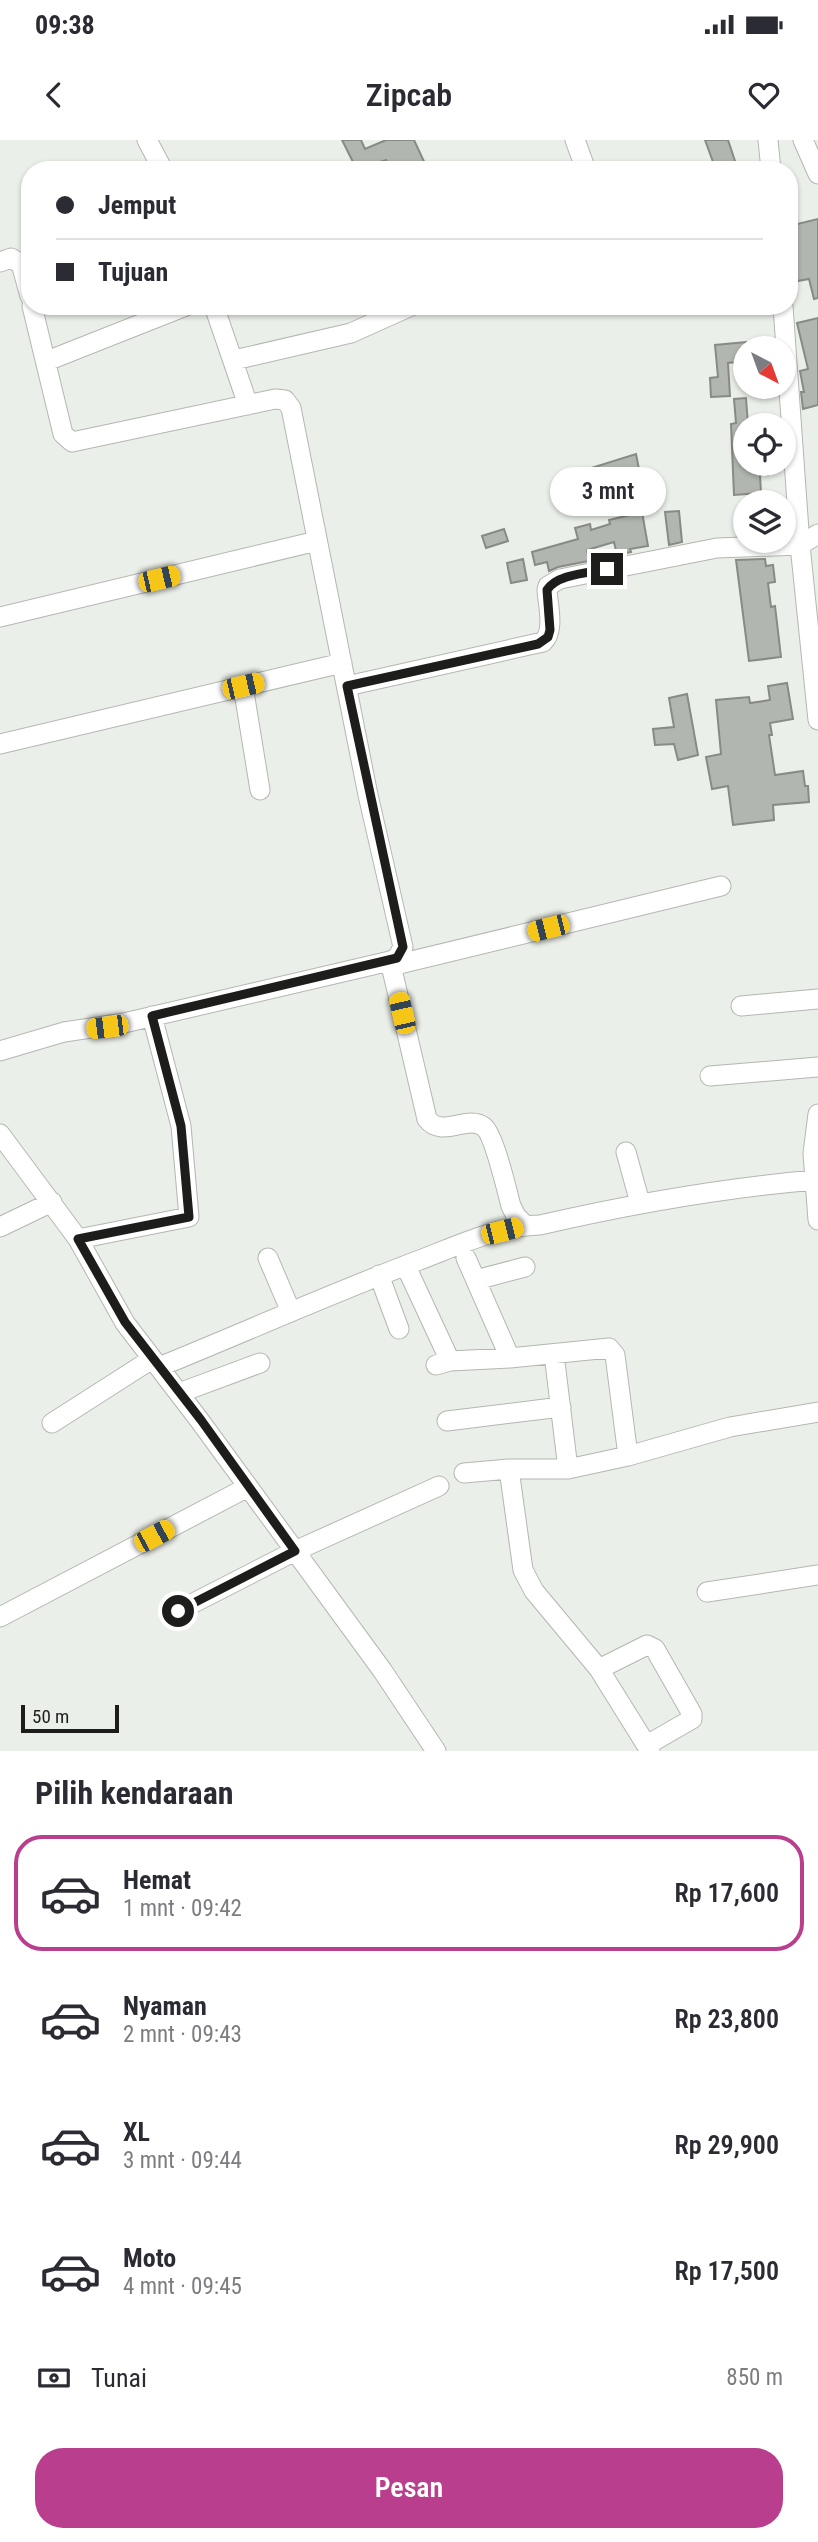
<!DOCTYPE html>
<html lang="id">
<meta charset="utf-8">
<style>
body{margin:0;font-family:"Roboto Condensed",sans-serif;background:#f7f7f7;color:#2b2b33;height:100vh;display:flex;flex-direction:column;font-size:26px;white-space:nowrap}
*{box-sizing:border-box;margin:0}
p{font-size:23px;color:#7c7c81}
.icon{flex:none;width:38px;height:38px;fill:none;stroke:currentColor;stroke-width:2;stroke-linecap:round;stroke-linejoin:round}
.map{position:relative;height:1611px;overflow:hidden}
.side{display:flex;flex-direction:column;background:#fff;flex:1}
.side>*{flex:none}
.banner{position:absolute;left:21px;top:21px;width:777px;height:154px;border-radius:28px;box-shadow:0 2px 5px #0004;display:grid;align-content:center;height:154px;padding:0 35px;background:#fff}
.needle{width:46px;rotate:139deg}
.fabs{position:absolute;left:733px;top:196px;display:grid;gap:14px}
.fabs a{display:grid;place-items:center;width:63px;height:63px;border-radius:50%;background:#fff;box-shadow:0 2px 5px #0004;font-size:35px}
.scale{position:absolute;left:21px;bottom:18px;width:98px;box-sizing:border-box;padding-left:7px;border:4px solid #1d1e1c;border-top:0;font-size:19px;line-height:24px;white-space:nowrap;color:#1d1e1c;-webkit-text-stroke:5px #ebefe9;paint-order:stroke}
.end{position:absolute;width:32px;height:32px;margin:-16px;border:9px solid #1d1e1c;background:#fff;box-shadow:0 0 0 4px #fff}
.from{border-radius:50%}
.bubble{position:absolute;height:49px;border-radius:24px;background:#fff;box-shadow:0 2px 5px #0004;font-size:23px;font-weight:600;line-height:49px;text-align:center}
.car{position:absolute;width:21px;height:42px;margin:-21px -10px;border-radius:9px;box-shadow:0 0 5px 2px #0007;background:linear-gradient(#f5c518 24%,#345 0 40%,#f5c518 0 76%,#345 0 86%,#f5c518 0)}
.banner b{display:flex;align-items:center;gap:24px;height:66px;font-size:26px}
.banner b+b{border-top:2px solid #e1e1e2}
.banner i{width:18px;height:18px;background:#2b2b33}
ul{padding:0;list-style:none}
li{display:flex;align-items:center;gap:21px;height:116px;margin:0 14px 10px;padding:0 21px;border:4px solid transparent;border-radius:28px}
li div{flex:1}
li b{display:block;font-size:26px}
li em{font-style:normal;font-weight:600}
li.on{border-color:#ba3e8e}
li>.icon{width:63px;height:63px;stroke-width:1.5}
h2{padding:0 35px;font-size:32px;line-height:84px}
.pay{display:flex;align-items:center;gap:18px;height:77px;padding:0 35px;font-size:26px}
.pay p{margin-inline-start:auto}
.cta{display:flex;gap:14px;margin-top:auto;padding:14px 35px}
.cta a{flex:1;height:80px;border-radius:28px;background:#ba3e8e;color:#fff;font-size:28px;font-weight:600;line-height:80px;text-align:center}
.status{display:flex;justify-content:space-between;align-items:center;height:49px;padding:0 35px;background:#fff;direction:ltr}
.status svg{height:19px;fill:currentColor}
header{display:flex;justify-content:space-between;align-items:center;height:91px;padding:0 35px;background:#fff;font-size:32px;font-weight:600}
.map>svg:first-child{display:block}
</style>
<div class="status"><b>09:38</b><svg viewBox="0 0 49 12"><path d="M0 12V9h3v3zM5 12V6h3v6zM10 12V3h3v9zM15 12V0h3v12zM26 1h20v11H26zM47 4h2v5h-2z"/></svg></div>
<header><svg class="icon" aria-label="back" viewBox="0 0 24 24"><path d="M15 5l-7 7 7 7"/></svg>Zipcab<svg class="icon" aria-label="heart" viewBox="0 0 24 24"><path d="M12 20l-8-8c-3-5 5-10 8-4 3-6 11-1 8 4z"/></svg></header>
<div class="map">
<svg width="818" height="1611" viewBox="0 0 818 1611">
<rect width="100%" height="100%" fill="#ebefe9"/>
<path fill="#b2b6b1" stroke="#878a85" stroke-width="2" d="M342 0H361L365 9 386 0H414L428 30H391L386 20 357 30Z
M705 0H728L738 30H716Z
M818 79V158L814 159 809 139 792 142 789 130V86Z
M818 178V265L803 269 801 252H804L800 231 808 229 797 183Z
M746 202V221L728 223 730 256 711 257 710 238 718 237 715 205Z
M746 258 748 285H746V324H767L768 335H760L761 353 734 355 731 284 736 283 734 259Z
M636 314 639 329 614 335 615 338 602 343 608 359 591 365 575 333Z
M679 371 682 402 669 405 665 372Z
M642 372 648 406 630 409 631 412 617 415 614 402 587 410 589 421 558 427 549 431 547 422 535 425 532 412 578 399 575 388 590 384 591 390 610 384 609 380Z
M504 389 508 401 486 408 482 396Z
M523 419 527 440 511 443 507 423Z
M765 419 766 426 773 425 775 442 768 443 771 467 775 466 781 517 749 521 736 420Z
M787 543 793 579 770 583 772 595H769L775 635 803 631 805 646H808L809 662 773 665 774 680 733 685 728 646 712 649 706 617 721 614 716 560 749 557 750 563 770 560 768 546Z
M687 554 698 615 678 620 674 604 655 605 653 589 674 587 669 558Z"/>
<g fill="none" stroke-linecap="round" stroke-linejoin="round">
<defs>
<path id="minor" d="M147 0 163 30
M575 0 586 30
M768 0 771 30
M803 0 818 34
M0 122 11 118 21 124 30 156
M214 166 248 265
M783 166 800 405 818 580
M234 220 351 193 411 166
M47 221 186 166
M0 477 317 401
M243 546 260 650
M347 546 543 502C555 491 548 465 547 450L548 446 560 439 717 408 800 405 818 394
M0 604 342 523
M390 821 427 979C443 999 467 974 484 987 494 995 507 1051 511 1066L516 1076 525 1085
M391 826 721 746
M741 866 818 859
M0 911 64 892 124 883 390 821 397 818 403 807 368 655 291 268 285 260 275 259 72 302 63 294 32 166
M710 936 818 927
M818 974 813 1013 818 1080
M0 994 78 1099 125 1183 200 1281 382 1530 436 1611
M626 1012 640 1063
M0 1087 52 1062
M78 1099 189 1077 181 986 152 876
M268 1118 291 1172
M466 1118 510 1218
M379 1135 399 1189
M410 1135 450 1221
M476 1140 525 1127
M554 1214 568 1329
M436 1225 450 1221 510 1218 609 1208 615 1215 628 1316
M159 1227C245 1192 330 1154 417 1121 457 1106 497 1086 540 1085 631 1064 722 1048 815 1040
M179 1253 260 1223
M447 1281 561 1267
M52 1283 152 1219
M509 1329H568L628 1316 730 1287 818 1272
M464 1333 509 1329 523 1430 534 1451 599 1529 650 1611
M707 1452 818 1435
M178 1471 295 1411 439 1346
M0 1477 248 1347
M599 1529 647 1505 655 1509 692 1574V1579L647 1605"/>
</defs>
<use href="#minor" stroke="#b3b7b1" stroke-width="21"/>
<use href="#minor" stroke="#fff" stroke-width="19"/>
</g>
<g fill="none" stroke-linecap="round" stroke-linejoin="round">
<path stroke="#1d1e1c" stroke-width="9" d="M178 1471 295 1411 201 1280 125 1182 78 1099 189 1077 181 986 152 876 397 818 403 807 347 546 538 504 548 497 550 490 547 450C557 434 589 433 607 429"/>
</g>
</svg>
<div class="fabs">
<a><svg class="needle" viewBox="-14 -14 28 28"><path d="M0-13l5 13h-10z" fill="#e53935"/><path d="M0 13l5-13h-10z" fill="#7c7c81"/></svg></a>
<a><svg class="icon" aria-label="locate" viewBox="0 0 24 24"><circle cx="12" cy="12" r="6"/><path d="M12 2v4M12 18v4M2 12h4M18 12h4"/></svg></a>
<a><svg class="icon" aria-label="layers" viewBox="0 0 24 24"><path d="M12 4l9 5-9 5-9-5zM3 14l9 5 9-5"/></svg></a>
</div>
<div class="scale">50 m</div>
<i class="end from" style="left:178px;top:1471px"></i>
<i class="end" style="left:607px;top:429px"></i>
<div class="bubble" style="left:550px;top:327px;width:116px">3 mnt</div>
<i class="car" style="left:159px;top:439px;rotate:77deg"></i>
<i class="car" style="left:243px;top:546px;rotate:77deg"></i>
<i class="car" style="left:548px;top:788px;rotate:256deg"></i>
<i class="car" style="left:402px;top:873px;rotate:347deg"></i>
<i class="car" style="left:107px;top:887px;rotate:263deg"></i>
<i class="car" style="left:502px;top:1091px;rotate:76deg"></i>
<i class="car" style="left:154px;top:1396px;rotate:62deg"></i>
<div class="banner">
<b><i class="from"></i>Jemput</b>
<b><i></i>Tujuan</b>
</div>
</div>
<section class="side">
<h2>Pilih kendaraan</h2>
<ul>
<li class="on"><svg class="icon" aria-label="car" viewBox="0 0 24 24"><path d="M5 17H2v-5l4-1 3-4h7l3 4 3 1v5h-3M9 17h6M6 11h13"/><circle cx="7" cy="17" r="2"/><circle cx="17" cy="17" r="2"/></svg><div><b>Hemat</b><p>1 mnt · 09:42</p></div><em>Rp 17,600</em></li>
<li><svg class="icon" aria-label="car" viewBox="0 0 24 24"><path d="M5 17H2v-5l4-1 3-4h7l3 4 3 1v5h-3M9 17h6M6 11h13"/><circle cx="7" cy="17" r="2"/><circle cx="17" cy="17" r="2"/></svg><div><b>Nyaman</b><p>2 mnt · 09:43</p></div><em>Rp 23,800</em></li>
<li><svg class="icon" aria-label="car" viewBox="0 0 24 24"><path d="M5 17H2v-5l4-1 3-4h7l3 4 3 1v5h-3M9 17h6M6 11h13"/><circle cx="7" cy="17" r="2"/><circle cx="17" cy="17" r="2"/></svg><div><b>XL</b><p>3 mnt · 09:44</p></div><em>Rp 29,900</em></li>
<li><svg class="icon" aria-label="car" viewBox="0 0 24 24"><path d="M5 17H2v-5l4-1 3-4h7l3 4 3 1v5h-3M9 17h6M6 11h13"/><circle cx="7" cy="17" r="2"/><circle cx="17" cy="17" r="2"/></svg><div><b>Moto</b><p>4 mnt · 09:45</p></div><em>Rp 17,500</em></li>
</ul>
<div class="pay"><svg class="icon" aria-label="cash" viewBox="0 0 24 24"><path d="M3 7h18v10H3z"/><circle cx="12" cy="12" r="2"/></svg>Tunai<p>850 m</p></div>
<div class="cta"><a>Pesan</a></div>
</section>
